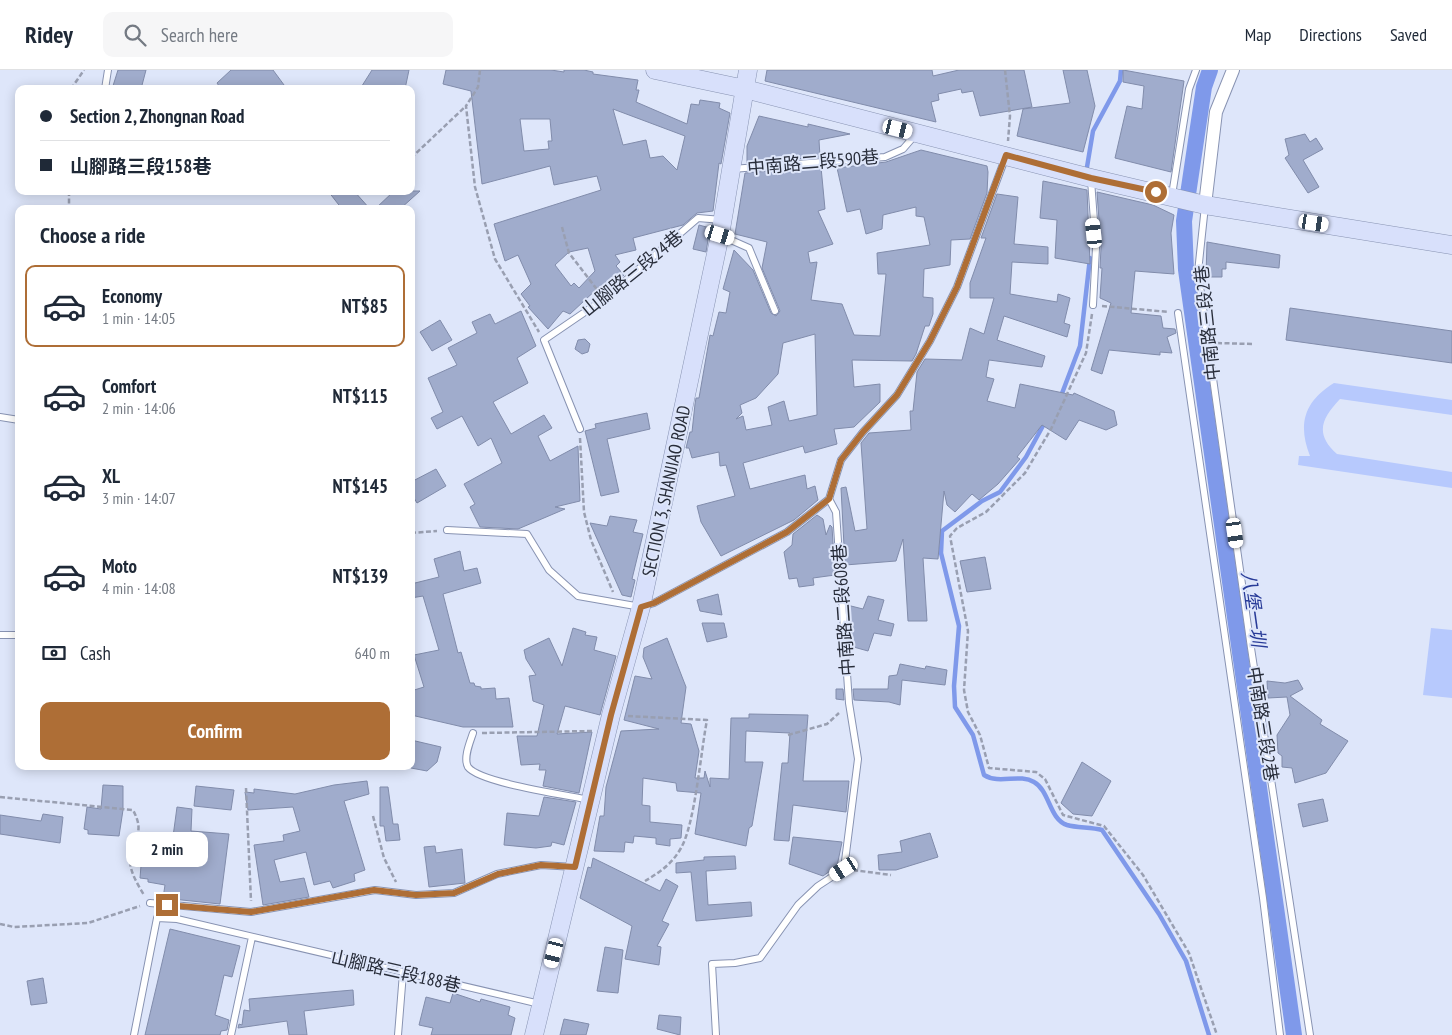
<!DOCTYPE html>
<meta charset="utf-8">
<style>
body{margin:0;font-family:"PT Sans Narrow","Noto Sans TC",sans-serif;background:#f6f6f7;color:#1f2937;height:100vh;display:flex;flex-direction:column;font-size:19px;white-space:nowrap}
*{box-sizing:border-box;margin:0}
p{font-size:16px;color:#747a83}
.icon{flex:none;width:28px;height:28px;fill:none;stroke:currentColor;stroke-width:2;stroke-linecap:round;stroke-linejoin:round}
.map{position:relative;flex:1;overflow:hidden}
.side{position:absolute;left:15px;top:135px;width:400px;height:565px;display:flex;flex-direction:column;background:#fff;border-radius:10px;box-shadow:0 2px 12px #0003}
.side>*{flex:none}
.guide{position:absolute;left:15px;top:15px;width:400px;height:110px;border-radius:10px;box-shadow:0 2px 12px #0003;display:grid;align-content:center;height:110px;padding:0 25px;background:#fff}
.end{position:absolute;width:22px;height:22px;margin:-11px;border:6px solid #ae6e36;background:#fff;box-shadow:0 0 0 2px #fff}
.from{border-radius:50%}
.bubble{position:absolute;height:35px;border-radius:10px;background:#fff;box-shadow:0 2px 12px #0003;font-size:16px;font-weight:800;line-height:35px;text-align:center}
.car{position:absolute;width:15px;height:30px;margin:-15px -8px;border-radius:6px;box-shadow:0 0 4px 1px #0007;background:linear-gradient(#fff 24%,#345 0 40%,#fff 0 76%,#345 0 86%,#fff 0)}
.guide b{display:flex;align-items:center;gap:18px;height:48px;font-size:19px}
.guide b+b{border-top:1px solid #e0e1e3}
.guide i{width:12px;height:12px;background:#1f2937}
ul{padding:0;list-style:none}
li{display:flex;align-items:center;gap:15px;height:82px;margin:0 10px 8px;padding:0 15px;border:2px solid transparent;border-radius:10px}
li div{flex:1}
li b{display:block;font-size:19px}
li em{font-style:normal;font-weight:800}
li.selected{border-color:#ae6e36}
li>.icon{width:45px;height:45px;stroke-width:1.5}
h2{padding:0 25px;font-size:22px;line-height:60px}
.pay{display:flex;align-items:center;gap:12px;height:55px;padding:0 25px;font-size:19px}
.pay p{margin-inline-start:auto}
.primary-button{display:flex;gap:10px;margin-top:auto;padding:10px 25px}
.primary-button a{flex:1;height:58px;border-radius:10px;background:#ae6e36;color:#fff;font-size:20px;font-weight:800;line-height:58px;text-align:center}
header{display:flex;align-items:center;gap:30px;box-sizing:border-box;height:70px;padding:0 25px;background:#fff;border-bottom:1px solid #e0e1e3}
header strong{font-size:24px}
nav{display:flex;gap:28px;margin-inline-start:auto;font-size:18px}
.search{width:350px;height:45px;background:#f6f6f7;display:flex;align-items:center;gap:12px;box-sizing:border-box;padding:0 18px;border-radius:10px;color:#747a83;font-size:19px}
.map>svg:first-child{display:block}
</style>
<header>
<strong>Ridey</strong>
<div class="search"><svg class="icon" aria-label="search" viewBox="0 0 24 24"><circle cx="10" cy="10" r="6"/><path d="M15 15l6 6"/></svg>Search here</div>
<nav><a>Map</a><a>Directions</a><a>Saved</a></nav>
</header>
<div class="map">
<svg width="1452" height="965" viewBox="0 0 1452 965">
<rect width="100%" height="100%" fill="#dee6fa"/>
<path fill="#b7c9fd" d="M1334 313 1452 330V345L1340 329C1322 348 1314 364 1337 384L1452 402V418L1298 395 1299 386H1310C1297 353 1305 331 1334 313Z
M1431 558 1452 560V628L1423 625Z"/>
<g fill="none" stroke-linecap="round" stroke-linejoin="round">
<path stroke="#7f99ea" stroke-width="4.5" d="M1086 103 1093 61 1120 11 1121 0
M1061 326 1080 276 1090 188
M1045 352 1026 387 1000 422 982 431 942 461 941 483 959 556 954 616 955 637 973 665 984 705C1000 715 1019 703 1034 712 1050 721 1049 749 1067 755 1077 758 1091 757 1102 760L1159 844 1186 891 1209 965"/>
<path stroke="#7f99ea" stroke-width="16" d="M1210 0 1204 17 1184 151 1186 200 1294 965"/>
</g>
<path fill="#a0accc" stroke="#818cab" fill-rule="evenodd" d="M118 0H146L141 19H112Z
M231 0H273L287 19H221L217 13Z
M372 0H409L405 19H360Z
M446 0H551L564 2V0H584L593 2V4L638 10 636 20H639L636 32 687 54 691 34 699 35 700 30 720 33 719 38 730 43 721 94 719 93 713 141 697 143 683 155 633 168 636 180 615 185 620 192 616 196 624 205 604 221 599 217 570 244 563 241 548 259 528 237 530 236 521 224 531 214 518 185 505 191 494 154 601 120 597 106 554 115 550 96 482 114 471 21 443 14ZM613 39 685 66 677 100 663 86 650 88 646 70 623 75ZM520 49H550L552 71H548L549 79 524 81ZM588 178 595 201 579 218 574 213 571 216 555 195 569 182Z
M767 0H932L933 6 959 0H1024L1032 37 980 46 973 21 962 23 961 19 938 24 939 30 931 32 936 52 765 11Z
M1063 0H1087L1095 36 1083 82 1017 66 1023 39 1070 33Z
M1123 0 1184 11 1171 102 1115 88 1127 36 1142 39 1144 16 1123 12Z
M759 46 808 57V54L850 64 819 70 820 87 747 93V76Z
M1305 64 1310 72 1316 68 1323 79 1303 90 1319 117 1308 123 1285 88 1289 85 1285 69Z
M921 80 987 96 988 102 987 123 970 169 951 170 950 195 924 199 923 227 933 228V244L929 256H925L916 284 912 291 852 290 854 317 880 314V332L854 357 834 359 837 374 805 383 803 376 743 393 750 419 805 405 807 419 815 416 818 430 794 450 721 486 701 452 697 436 735 426 726 395 720 396 719 382 692 388 689 378H686L690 362H692L695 334 696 328H699L710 265 713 266 719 242 726 243 730 222 723 219 734 180 753 200 771 243 776 246 780 241 762 198 767 172 735 164 745 103 821 97 825 139 818 141 833 174 808 182 810 193 817 192 811 230 842 234 854 265 880 266 886 204H878L877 183 930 175 924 147 916 146V137L883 145 882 159 866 164 860 139 847 142 837 98 886 92ZM815 264 817 345 789 351 784 331 768 337 772 355 746 360 743 346 736 349 742 343 740 335 756 328 778 304 783 273Z
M1043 111 1087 120 1090 194 1055 188 1057 150 1040 148Z
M328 121H354L370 139H342Z
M394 121H420L400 139H375Z
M1097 122 1153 135 1174 145 1171 163 1174 204 1135 201 1131 243 1161 246 1163 258 1175 259 1176 263 1167 267 1172 283 1160 282V285L1109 280 1102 304 1091 300 1111 233 1100 228 1102 198H1100L1101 178Z
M997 124 1018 127 1014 174 1048 177V194L1012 192 1010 224 1057 232 1058 224 1070 228 1064 253 1070 255 1067 267 1004 246 997 270 1045 286 1042 297 989 290 986 307 994 309 987 331 1015 338 1020 314 1073 325 1074 323 1114 341 1117 355 1106 360 1079 350 1066 370 1042 355 1017 387 1020 389 998 414 979 430 972 424 955 442 947 435 944 421 938 489 923 488 927 551H908L903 469 896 491 845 495 841 418 846 417 855 461 867 459 861 373 869 363 911 360 910 341H913L917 302 925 289 962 290 970 258 984 264 994 228H970V213L986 168H981Z
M699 155 710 158 706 182 693 179Z
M1207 172 1280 185 1279 198 1226 192V199H1222V207H1206Z
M1290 238 1452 261V293L1286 270Z
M521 241 536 276 517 288 528 313 493 332 511 364 544 345 552 358 538 366 550 391 578 376 580 431 555 437 565 439 518 459 480 457 470 437 475 434 464 414 502 393 491 368 478 376 462 346 437 359 431 348 443 342 428 308 457 295 448 278 477 263 472 252 490 244 495 254Z
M440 250 452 270 432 281 420 262Z
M585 269 590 274 588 282 582 284 575 279 578 270Z
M647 343 650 359 607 369 619 422 601 426 585 361 596 358 595 354Z
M436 399 446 416 417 433 411 423V412Z
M817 445 823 449 826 465 830 455 832 457 835 505 813 508 814 515 799 517 797 508 789 509 784 482 792 475 793 464Z
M610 446 637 450 633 462 643 464 632 509 635 510 631 527 622 525 590 453 607 456Z
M460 481 464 501 477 498 481 513 443 524 458 583 461 582 470 613H474L475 616 481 617V619L495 618 496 629 509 628 513 657H463L411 645V621L424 617 414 585 439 580 423 526 411 528V514L439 507 434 489Z
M985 487 991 519 967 522 960 491Z
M718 524 722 545 700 541 697 530Z
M868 526 884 530 878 550 894 554 891 566 874 563 868 581 850 576 851 563 849 562 847 535 863 539Z
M702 553H724L727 567 707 572Z
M573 558 586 562 585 565 597 567 594 580 616 586 600 645 565 636 557 664 592 662 579 723 543 716 546 700H539L540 694 521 695 517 666H537L544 635 533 631 529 606 536 605 526 589 524 580 549 568 562 596Z
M667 568 686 617 681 653 691 654 699 681 695 708H704L705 701 710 717V708L729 709 731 648H749V644L808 645 803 711H849L846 742 793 735 789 771 774 770 782 693H788L790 663 746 661 745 692H763L752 756 749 758 746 776 695 764 701 723 677 721 676 713 643 708 642 735 650 736V752L682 755 681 768 670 769V776L656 774V768L634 766 633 773 625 772 624 782 594 781 600 746H604L606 717 621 661 659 659 624 650 635 606 652 609 643 587 644 578Z
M900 594 925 599 926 596 947 600 945 615 902 610 900 635 889 632 854 630 853 619H888L889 606 897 605Z
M1298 610 1303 619 1290 626 1322 650 1320 654 1348 671 1326 703 1295 713 1292 698 1282 697V686L1278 683 1277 665 1290 645 1287 627 1268 628 1267 611 1285 613Z
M836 619H843L844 630 836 629Z
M411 670 441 677 437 692 427 701 411 698Z
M1082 692 1111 711 1092 746 1073 744 1061 733Z
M367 711 369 724 344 731 365 800 354 804 355 811 333 818 330 811 314 815 306 782 274 790 280 812 304 808 309 827 263 835 254 775 284 771 283 765 300 761 293 737 248 740 245 722 254 723V719L295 724 334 715Z
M103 715 123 716V740L119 766 88 764V760L84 759 87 737 101 739Z
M196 716 234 720 231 740 194 736Z
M380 717H388L393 754H398L400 770 386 771 384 756H380Z
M544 727 576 732 564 775 552 772 551 776 536 778 504 775 507 743 539 746Z
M1323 729 1328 751 1303 757 1298 734Z
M177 737 192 739 191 761 229 764 220 834 163 828 165 815 148 812V809L140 808 143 771 172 774Z
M43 744 63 747 60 773 0 764V745L41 751Z
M930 763 938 787 896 800H879L878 785 902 782 900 771Z
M793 767 842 772 837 796 823 806 789 794Z
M435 776 436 783 462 779 465 813 429 817 424 777Z
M735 786 736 799 706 801 708 835 751 832 752 846 696 851 691 802 676 803V793L704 790V787Z
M593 788 660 821 666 809 678 816 662 851 669 854 657 876 661 877 659 895 625 889 632 856 580 828 588 797 591 798Z
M170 859 240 876 232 907 224 905 215 945 229 950 227 960 221 961 220 965H145Z
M605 877 623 880 618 923 597 921Z
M43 908 47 933 31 935 27 911Z
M353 920 354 935 304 941 307 965H289L287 951 238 958 239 954 242 955 244 940 250 941 249 929Z
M453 923 480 932 481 929 510 937 508 945 515 948 511 965H431L433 958 419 955 426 927 450 933Z
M659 945 681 947 680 965 657 959Z
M564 949 589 954 586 965H560Z"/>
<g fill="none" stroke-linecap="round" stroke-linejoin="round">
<defs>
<path id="service" d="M105 19 108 0
M732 99 885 87 903 79 916 64
M1091 110 1096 178 1093 235
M1172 125 1189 19 1196 0
M1205 136 1198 202 1251 578 1310 965
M722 166 749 178 775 241
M1178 243 1263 828 1280 965
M0 347 19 350
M580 359 544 270 604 229 698 148 722 150
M447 460 527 464 549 500 578 526 641 537 654 533 787 462 829 429
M0 565H19
M473 663C470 672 463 688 468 697 480 713 567 725 590 730
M150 833 251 842 375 820 416 825 454 823 497 804 541 795 574 797
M134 965 157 848 177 849 540 934
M231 965 252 867
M398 965 403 903
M716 965 712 894 735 893 760 888 798 835 818 816 844 799 858 689 849 633 836 442 829 429 841 390 863 362 897 325 930 271 957 217 1006 86"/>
<path id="minor" d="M1205 135 1216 42 1233 0"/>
<path id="secondary" d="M655 0 745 19 1091 108 1205 135 1452 175
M534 965 611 645 641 537 720 165 748 0"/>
</defs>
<use href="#service" stroke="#8893b2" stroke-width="8"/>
<use href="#minor" stroke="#8893b2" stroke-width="14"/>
<use href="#secondary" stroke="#8893b2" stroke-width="19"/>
<path stroke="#999fb1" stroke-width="2.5" stroke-dasharray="5 2.5" stroke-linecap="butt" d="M480 0 478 17 466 36 475 117 495 189 539 262
M1005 0 1010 46 1008 71
M71 19 84 0
M411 88 466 36
M69 121V139
M562 157 569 183 599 222
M1102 236 1169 242
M1092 244 1086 283 1051 359 1025 403 986 442 957 458 950 466 968 561 964 620 968 642 980 665 989 698 1036 702 1045 709 1063 745 1104 756 1143 805 1189 883 1217 965
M1217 273 1252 274
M580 368 584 442 591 470 613 522
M411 463 437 461
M628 646 707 650C701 680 695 754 681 778 672 794 660 802 645 811
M482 663 592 661
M788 665 827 654 839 643
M246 718 251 831
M0 727 133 740C144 761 136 764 131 784 127 798 137 813 144 825
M373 746 384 788 396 812
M853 800 891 805
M0 854 14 857 88 853 140 836"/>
<use href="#service" stroke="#fff" stroke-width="6"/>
<use href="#minor" stroke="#fff" stroke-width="12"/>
<use href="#secondary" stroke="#d8e0fb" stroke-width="18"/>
</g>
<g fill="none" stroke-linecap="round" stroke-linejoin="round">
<path stroke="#ae6e36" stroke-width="6" d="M167 835 251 842 374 820 416 825 454 823 498 804 541 795 575 797 611 645 641 537 654 533 787 462 829 429 841 390 863 362 897 325 930 271 957 217 1006 85 1091 108 1156 122"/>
</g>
<g text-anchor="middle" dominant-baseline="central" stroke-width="4" stroke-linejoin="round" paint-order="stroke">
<g font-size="18" fill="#282d3a" stroke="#dee6fa">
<text transform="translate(813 92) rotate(-5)">中南路二段590巷</text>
<text transform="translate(632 203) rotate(-39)">山腳路三段24巷</text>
<text transform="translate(1207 253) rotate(-96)">中南路三段2巷</text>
<text transform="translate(666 421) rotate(-78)">SECTION 3, SHANJIAO ROAD</text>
<text transform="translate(843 540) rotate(-94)">中南路二段608巷</text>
<text transform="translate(1263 654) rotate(81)">中南路三段2巷</text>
<text transform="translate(396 901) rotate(13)">山腳路三段188巷</text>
</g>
<g font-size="19" font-style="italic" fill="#283b98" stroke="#dee6fa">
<text transform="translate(1254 539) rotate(82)">八堡一圳</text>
</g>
</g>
</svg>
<i class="end from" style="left:1156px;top:122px"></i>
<i class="end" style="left:167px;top:835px"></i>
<div class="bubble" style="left:126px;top:762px;width:82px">2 min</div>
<i class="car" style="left:898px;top:59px;rotate:104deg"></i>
<i class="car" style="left:1314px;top:153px;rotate:99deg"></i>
<i class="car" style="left:1094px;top:163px;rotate:354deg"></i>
<i class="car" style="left:720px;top:165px;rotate:107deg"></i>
<i class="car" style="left:1235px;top:463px;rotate:172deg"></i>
<i class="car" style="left:844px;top:799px;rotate:237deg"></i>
<i class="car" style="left:554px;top:883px;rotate:194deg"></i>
<div class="guide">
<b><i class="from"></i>Section 2, Zhongnan Road</b>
<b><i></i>山腳路三段158巷</b>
</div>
<section class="side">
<h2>Choose a ride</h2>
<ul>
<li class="selected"><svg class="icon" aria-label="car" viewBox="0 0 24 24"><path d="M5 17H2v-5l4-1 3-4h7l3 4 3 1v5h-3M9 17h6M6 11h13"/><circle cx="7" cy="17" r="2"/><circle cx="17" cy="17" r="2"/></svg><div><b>Economy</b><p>1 min · 14:05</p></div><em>NT$85</em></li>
<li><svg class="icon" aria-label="car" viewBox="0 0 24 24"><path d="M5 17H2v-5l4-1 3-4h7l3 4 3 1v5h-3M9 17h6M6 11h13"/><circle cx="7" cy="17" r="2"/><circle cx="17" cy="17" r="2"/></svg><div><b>Comfort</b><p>2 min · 14:06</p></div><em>NT$115</em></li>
<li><svg class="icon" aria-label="car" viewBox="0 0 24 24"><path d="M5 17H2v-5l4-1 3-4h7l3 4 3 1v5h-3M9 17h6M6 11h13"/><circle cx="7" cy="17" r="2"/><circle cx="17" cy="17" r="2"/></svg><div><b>XL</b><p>3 min · 14:07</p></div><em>NT$145</em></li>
<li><svg class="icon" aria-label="car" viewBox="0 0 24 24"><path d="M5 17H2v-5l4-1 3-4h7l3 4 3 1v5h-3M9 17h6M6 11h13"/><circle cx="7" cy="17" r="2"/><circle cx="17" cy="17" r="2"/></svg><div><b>Moto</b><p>4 min · 14:08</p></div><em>NT$139</em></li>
</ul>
<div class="pay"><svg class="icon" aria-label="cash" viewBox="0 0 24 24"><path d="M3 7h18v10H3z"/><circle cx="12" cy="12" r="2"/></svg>Cash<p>640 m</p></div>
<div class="primary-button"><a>Confirm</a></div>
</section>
</div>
